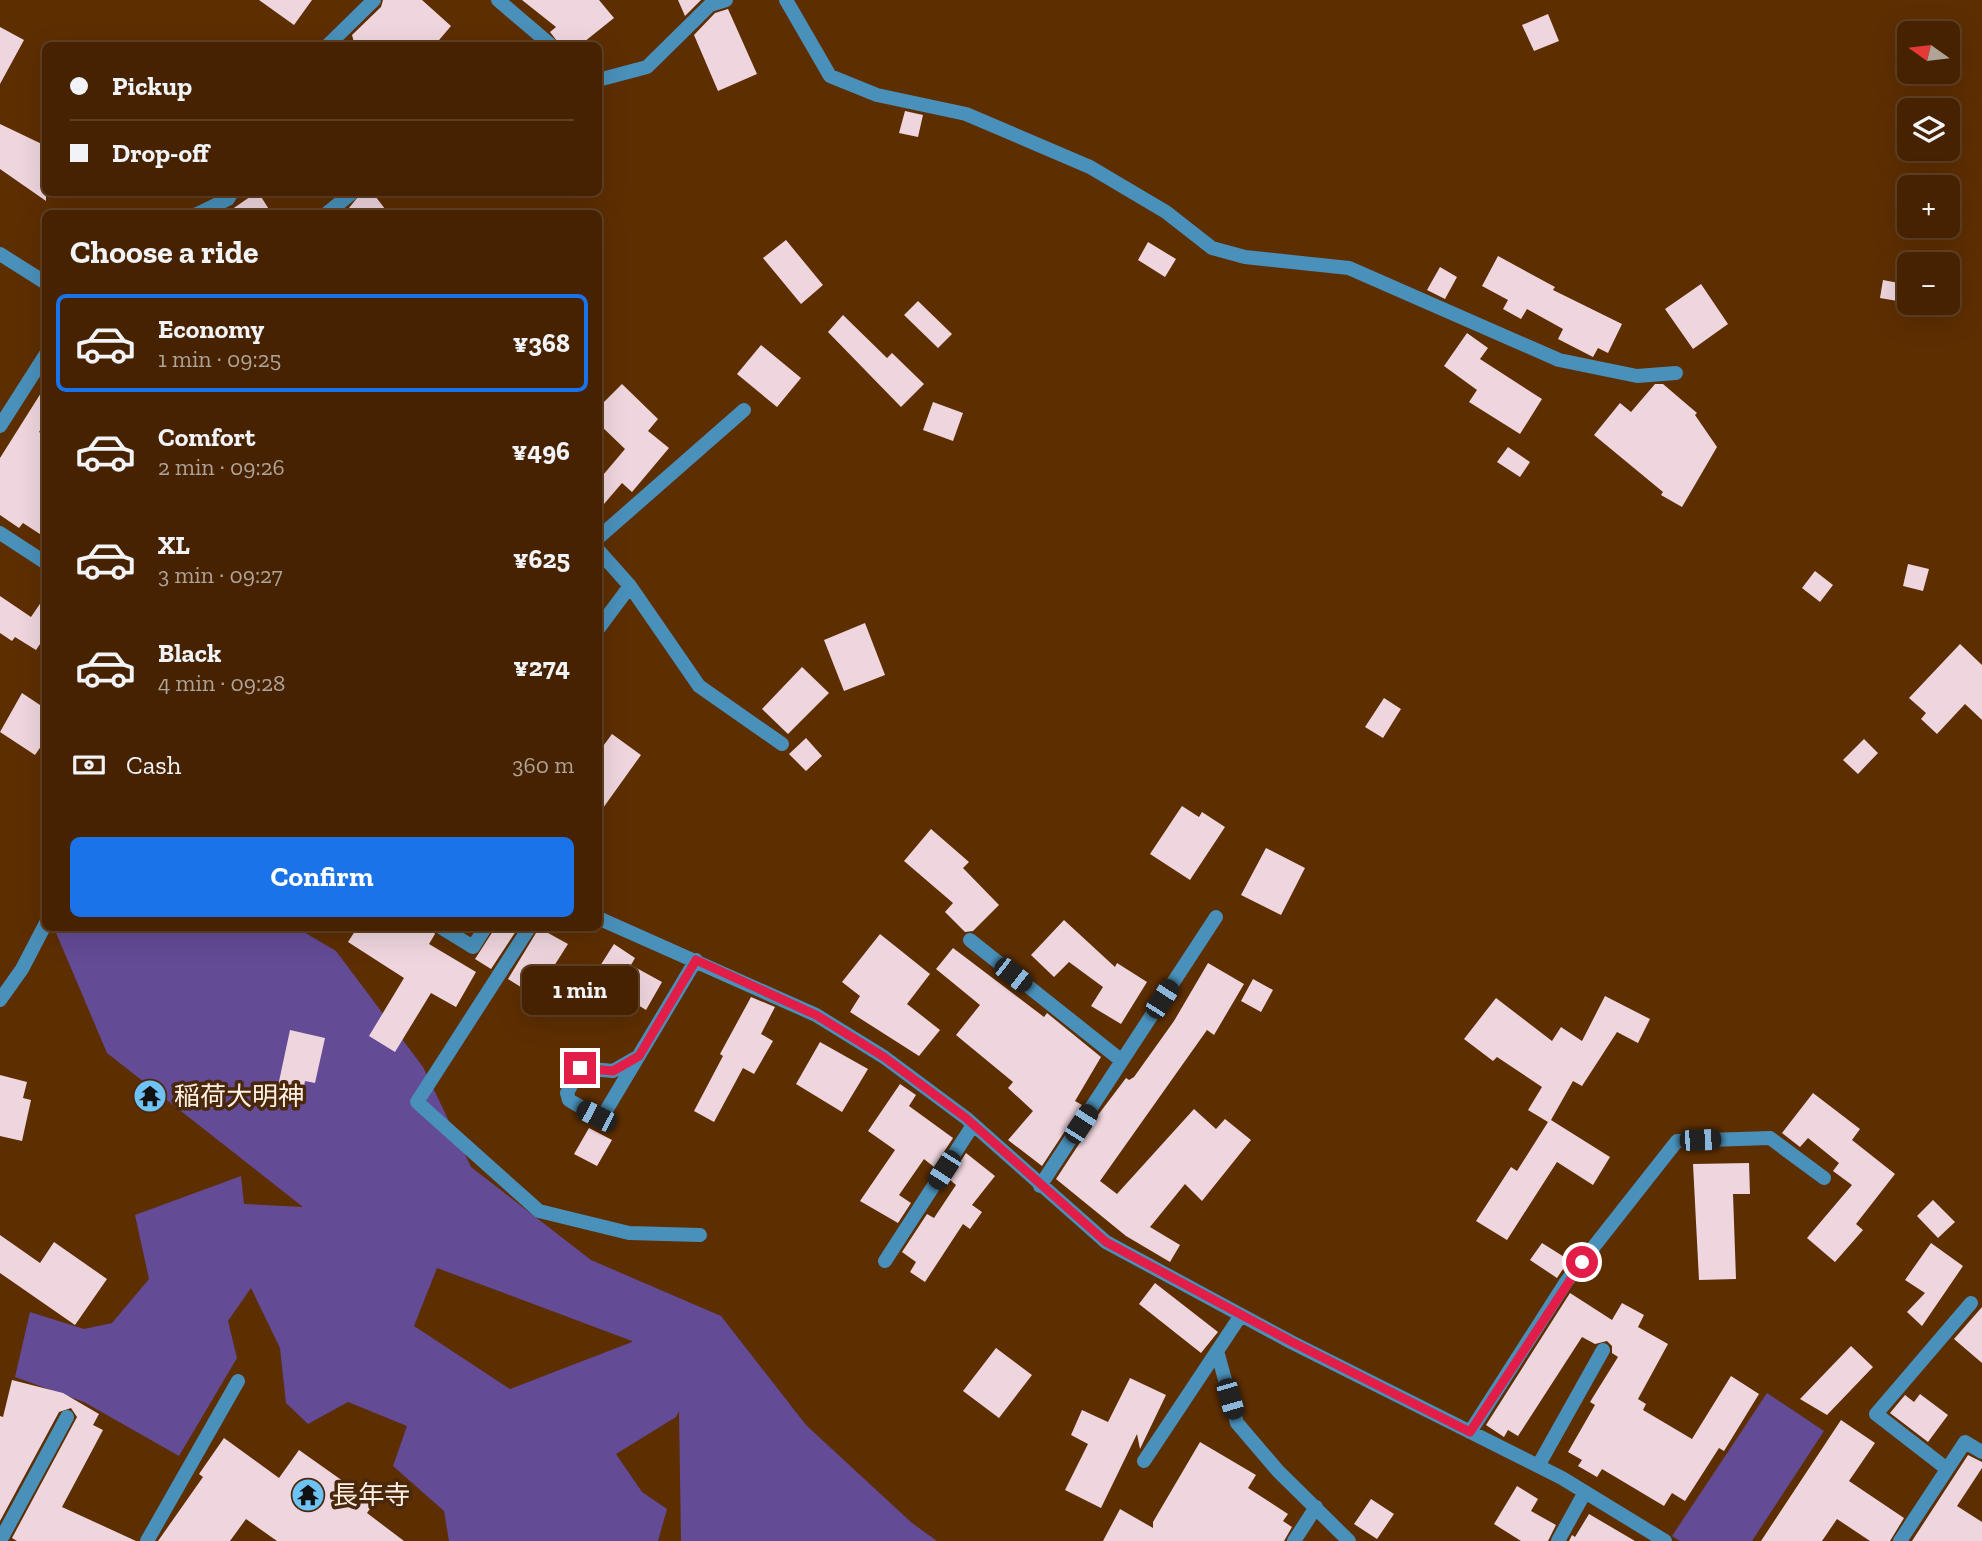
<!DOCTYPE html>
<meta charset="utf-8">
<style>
body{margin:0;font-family:"Zilla Slab","Noto Sans JP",serif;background:#502f0f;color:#f1f3f6;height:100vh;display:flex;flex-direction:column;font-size:26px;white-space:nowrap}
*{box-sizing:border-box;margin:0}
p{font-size:23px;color:#b0a499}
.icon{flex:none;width:38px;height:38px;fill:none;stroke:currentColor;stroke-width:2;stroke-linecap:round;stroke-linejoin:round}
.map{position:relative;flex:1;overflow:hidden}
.drawer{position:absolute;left:42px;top:210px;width:560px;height:721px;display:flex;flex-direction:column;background:#462200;border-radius:10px;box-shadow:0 7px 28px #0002,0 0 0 2px #5e3f22}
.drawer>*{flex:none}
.hud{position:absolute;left:42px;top:42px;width:560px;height:154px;border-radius:10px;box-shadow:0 7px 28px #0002,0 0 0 2px #5e3f22;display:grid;align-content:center;height:154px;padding:0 28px;background:#462200}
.needle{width:46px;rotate:284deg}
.fabs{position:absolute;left:1897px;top:21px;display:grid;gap:14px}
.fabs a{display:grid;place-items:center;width:63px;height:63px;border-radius:10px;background:#462200;box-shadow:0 7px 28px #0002,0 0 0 2px #5e3f22;font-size:35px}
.end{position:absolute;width:32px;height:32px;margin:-16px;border:9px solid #e11d48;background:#fff;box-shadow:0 0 0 4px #fff}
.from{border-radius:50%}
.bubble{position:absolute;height:49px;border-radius:10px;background:#462200;box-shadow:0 7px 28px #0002,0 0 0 2px #5e3f22;font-size:23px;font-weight:700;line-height:49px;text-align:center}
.car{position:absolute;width:21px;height:42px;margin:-21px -10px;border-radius:9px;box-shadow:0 0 5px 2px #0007;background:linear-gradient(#222 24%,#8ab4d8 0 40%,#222 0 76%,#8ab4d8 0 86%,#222 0)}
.hud b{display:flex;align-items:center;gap:24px;height:66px;font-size:26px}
.hud b+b{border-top:2px solid #5e3f22}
.hud i{width:18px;height:18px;background:#f1f3f6}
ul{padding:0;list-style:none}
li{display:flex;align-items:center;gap:21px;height:98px;margin:0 14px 10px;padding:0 14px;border:4px solid transparent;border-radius:10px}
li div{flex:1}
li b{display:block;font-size:26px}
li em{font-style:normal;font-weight:700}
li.active{border-color:#1a73e8}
li>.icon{width:63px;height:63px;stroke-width:1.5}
h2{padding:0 28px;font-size:32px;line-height:84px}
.pay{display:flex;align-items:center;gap:18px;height:77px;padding:0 28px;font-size:26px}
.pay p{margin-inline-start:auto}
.primary-button{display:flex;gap:14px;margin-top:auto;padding:14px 28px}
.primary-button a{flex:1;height:80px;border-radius:10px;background:#1a73e8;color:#fff;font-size:28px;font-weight:700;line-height:80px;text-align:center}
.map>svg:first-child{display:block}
</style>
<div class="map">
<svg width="1982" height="1541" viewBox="0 0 1982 1541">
<rect width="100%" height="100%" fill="#5d2e00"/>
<path fill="#634b95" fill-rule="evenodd" d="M54 928H297L336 951 423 1067 471 1167 591 1260 721 1316 806 1425 912 1523 937 1541H681L679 1411 676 1417 616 1454 642 1492 667 1509 658 1541H449L444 1511 393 1466 407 1426 348 1402 308 1424 286 1403 280 1348 251 1288 228 1321 237 1358 179 1456 84 1402 15 1377 30 1312 84 1329 112 1323 149 1279 135 1215 241 1176 244 1204 303 1207 107 1053ZM437 1268 632 1341V1342L510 1389 414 1326Z
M1767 1393 1824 1431 1752 1541H1680L1672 1536Z"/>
<path fill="#efd5dd" d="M259 0H312L294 25Z
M383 0H422L451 26 434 46H355L352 35 381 7Z
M522 0H599L614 18 579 46H561L550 32 556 27Z
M678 0H701L685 16Z
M728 9 757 74 718 91 694 35 715 13Z
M1548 14 1559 41 1534 51 1522 25Z
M0 27 24 40 0 84Z
M905 111 923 115 918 137 899 133Z
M0 124 46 146V201L0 169Z
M258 192 272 214H225L257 192Z
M362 192H372L389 214H344Z
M786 240 823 285 801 304 763 258Z
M1148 242 1176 259 1165 277 1138 260Z
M1498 256 1555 287 1553 290 1622 324 1608 353 1598 348 1593 357 1558 339 1563 329 1527 309 1521 319 1503 309 1508 300 1482 286Z
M1440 267 1457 277 1445 299 1427 290Z
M1883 280 1909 285V303L1880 298Z
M1701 284 1728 324 1693 349 1665 309Z
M918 301 952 334 938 348 904 315Z
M843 315 887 358 892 353 924 384 901 407 828 332Z
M1467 333 1488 348 1480 359 1542 399 1520 434 1469 402 1477 390 1444 366Z
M761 345 801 378 777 407 737 374Z
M622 384 658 419 648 431 669 448 632 492 622 483 598 511V481L625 449 598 423V408Z
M1655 384H1663L1697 413 1695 415 1717 447 1682 507 1661 495 1663 492 1594 435 1620 403 1631 412Z
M46 385V421L39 432 46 436V538L23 523 19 528 0 515V458Z
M933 402 963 413 953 441 923 430Z
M1508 447 1530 462 1520 477 1497 462Z
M1908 564 1929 569 1923 591 1903 586Z
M1815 571 1833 585 1820 602 1802 588Z
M46 595V635L36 650 15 637 12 641 0 633V596L31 617Z
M865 623 885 675 844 691 824 640Z
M1960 644 1982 665V720L1965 704 1937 734 1921 719 1926 713 1909 698Z
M802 667 829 693 788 734 762 709Z
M22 693 46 709V739L35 755 0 732Z
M1384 698 1401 709 1383 738 1365 727Z
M612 734 641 755 598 815V753Z
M806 738 822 756 806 771 789 754Z
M1864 739 1878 753 1858 774 1843 760Z
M1182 806 1199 817 1202 812 1225 827 1190 880 1150 854Z
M931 829 969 862 963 868 999 905 973 931 965 932 945 912 953 903 904 861Z
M1266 848 1305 868 1281 915 1241 895Z
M1064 920 1115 967 1117 963 1147 982 1121 1024 1091 1006 1103 987 1069 962 1054 977 1031 955Z
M357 928H432L435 934 429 944 476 972 456 1007 431 993 395 1052 369 1036 404 978 348 942Z
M495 928H518L491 969 475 959Z
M539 928 568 944 535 996 508 979Z
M880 934 930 974 907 1004 940 1030 919 1056 850 1012 860 996 842 982Z
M614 944 635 958 631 965 662 982 646 1010 593 977Z
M953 948 1044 1017 1047 1013 1101 1057 1075 1101 1082 1105 1042 1166 1008 1140 1033 1111 1008 1088 1013 1082 956 1035 980 1005 936 969Z
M1208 963 1244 984 1214 1035 1207 1030 1100 1181 1117 1194 1194 1109 1216 1129 1225 1119 1251 1140 1202 1201 1185 1184 1150 1227 1180 1245 1170 1262 1126 1236 1056 1179 1098 1115 1126 1078 1129 1080 1134 1077 1174 1021Z
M1253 979 1273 990 1261 1012 1241 1001Z
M1605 996 1650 1019 1638 1043 1617 1032 1582 1086 1573 1081 1551 1120 1610 1157 1593 1185 1557 1162 1507 1240 1476 1221 1511 1167 1517 1171 1548 1122 1528 1110 1542 1087 1497 1057 1493 1061 1464 1039 1496 998 1552 1041 1561 1027 1582 1041Z
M751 997 775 1007 761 1034 773 1041 754 1074 743 1068 714 1122 694 1111 723 1056 720 1054Z
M290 1030 325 1038 315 1083 305 1081 303 1091 278 1086Z
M820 1042 868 1069 842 1112 796 1084Z
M0 1075 27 1082 23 1098 31 1100 22 1141 0 1136Z
M142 1083 164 1088 159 1108 137 1104Z
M900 1084 916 1095 909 1106 953 1138 934 1167 924 1159 899 1195 911 1203 898 1223 860 1201 895 1150 868 1131Z
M1813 1093 1860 1129 1852 1140 1895 1174 1856 1224 1863 1230 1835 1262 1807 1238 1852 1185 1833 1171 1839 1163 1808 1138 1800 1147 1782 1133Z
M589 1128 612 1140 597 1166 574 1154Z
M966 1153 995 1176 972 1205 982 1212 970 1229 963 1224 925 1282 910 1272 916 1262 902 1252 927 1214 934 1218 956 1185 949 1179Z
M1749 1163 1750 1194H1733L1736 1279 1699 1280 1693 1164Z
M1933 1200 1955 1222 1938 1238 1917 1216Z
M0 1235 40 1263 54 1242 107 1279 75 1325 0 1273Z
M1542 1243 1569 1260 1557 1278 1530 1260Z
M1931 1243 1963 1266 1922 1326 1907 1312 1925 1293 1905 1280Z
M1155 1283 1218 1332 1201 1353 1139 1304Z
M1570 1293 1612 1320 1622 1303 1644 1315 1638 1327 1668 1344 1638 1399 1646 1404 1643 1410 1692 1439 1731 1376 1759 1394 1724 1451 1719 1448 1685 1501 1672 1493 1664 1506 1602 1469 1597 1477 1578 1466 1582 1460 1568 1452 1595 1405 1590 1402 1618 1357 1612 1353V1346L1607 1341 1595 1344 1582 1337 1518 1436 1508 1430 1504 1437 1486 1425Z
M1982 1307V1363L1954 1339Z
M1851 1346 1873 1367 1827 1415 1800 1399Z
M996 1348 1032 1375 999 1418 963 1391Z
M1130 1378 1166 1395 1140 1449 1137 1434 1101 1508 1065 1490 1088 1444 1071 1435 1082 1410 1108 1422Z
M12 1380 63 1393 99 1414 93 1425 103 1430 62 1507 136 1541H17L12 1538 77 1417 71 1408 59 1412 0 1521V1416L3 1417Z
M1920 1394 1948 1415 1928 1442 1890 1413 1905 1395 1914 1402Z
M1841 1420 1875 1443 1849 1481 1904 1518 1890 1541H1870L1837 1519 1822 1541H1761Z
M224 1438 279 1478 299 1450 374 1503 367 1513 404 1541H277L246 1519 230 1541H158L203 1477 199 1474Z
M1200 1442 1256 1475 1248 1488 1288 1514 1283 1521 1292 1527 1284 1541H1103L1120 1509 1153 1528V1522Z
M1968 1455 1982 1462V1468L1957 1506 1982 1522V1541H1912Z
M1517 1486 1538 1499 1531 1511 1556 1525 1548 1541H1521L1494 1524Z
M1371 1499 1394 1514 1377 1539 1354 1524Z
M1589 1514 1635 1541H1569L1572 1535 1575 1537Z"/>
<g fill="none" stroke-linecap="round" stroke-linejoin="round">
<path stroke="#4990ba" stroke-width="14" d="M498 0 552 46
M786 0 830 76 877 95 966 114 1090 167 1166 212 1212 248 1245 257 1349 268 1559 360 1637 376 1676 373
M327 46 374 0
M598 80 647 67 710 5 726 0
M197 214 228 199 232 192
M326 214 353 192
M0 254 46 283
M0 426 46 354
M0 533 46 563
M598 538 744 410
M598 550 630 586 598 629
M630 586 699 686 782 744
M598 918 816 1015 884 1057 966 1118 1106 1242 1291 1342 1562 1478 1665 1541
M442 928 473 947 485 928
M529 928 417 1102 539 1211 629 1233 700 1235
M970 940 1122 1061
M0 1000 22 969 46 923
M639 1056 613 1071 580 1068 567 1093 569 1100 596 1116 604 1114 696 960
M1040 1186 1216 917
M885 1261 973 1125
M1217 1351 1237 1423 1278 1471 1349 1541
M1470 1432 1566 1282 1677 1141 1770 1138 1824 1178
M1144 1461 1241 1315
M1538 1466 1603 1350
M1947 1469 1876 1414 1971 1303
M0 1541 67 1417
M147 1541 238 1381
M1294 1541 1316 1507
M1558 1541 1585 1492
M1900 1541 1965 1442 1982 1452"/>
</g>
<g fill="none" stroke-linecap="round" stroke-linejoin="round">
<path stroke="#e11d48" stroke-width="9" d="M580 1068 613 1071 639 1056 696 960 816 1015 884 1057 966 1118 1106 1242 1292 1342 1470 1432 1582 1262"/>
</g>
<defs>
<symbol id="temple-disc" viewBox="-11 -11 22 22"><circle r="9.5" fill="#6fc2f4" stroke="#4a280c"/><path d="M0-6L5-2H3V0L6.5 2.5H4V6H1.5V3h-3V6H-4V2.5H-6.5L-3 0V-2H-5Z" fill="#111"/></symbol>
</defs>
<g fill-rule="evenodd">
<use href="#temple-disc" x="131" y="1077" width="38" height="38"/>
<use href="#temple-disc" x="289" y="1476" width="38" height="38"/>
</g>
<g text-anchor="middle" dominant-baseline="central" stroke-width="7" stroke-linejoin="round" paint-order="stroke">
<g font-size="26" fill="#fff0e5" stroke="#4a280c" text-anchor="start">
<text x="174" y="1096">稲荷大明神</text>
<text x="332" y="1495">長年寺</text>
</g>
</g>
</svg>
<div class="fabs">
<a><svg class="needle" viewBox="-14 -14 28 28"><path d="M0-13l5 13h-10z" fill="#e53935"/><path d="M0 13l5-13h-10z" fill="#b0a499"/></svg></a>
<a><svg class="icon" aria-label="layers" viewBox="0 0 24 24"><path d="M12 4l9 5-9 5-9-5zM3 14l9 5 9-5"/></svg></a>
<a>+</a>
<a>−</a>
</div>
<i class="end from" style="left:1582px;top:1262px"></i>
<i class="end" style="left:580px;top:1068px"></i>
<div class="bubble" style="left:522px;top:966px;width:116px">1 min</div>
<i class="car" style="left:1013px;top:975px;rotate:128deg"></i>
<i class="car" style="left:1162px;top:999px;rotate:33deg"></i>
<i class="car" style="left:596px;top:1116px;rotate:297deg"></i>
<i class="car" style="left:1081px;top:1124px;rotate:33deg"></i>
<i class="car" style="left:1700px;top:1140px;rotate:88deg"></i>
<i class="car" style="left:944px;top:1170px;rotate:213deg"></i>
<i class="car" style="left:1230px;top:1399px;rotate:164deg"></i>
<div class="hud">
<b><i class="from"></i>Pickup</b>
<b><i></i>Drop-off</b>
</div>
<section class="drawer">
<h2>Choose a ride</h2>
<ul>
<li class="active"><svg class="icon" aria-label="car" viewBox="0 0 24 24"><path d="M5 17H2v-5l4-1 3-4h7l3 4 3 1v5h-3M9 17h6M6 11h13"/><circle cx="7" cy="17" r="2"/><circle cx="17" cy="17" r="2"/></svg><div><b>Economy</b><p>1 min · 09:25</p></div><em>¥368</em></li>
<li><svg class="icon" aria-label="car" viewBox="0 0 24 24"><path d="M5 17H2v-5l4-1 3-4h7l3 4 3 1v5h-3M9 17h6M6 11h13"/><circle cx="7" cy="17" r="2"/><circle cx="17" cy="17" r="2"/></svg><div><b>Comfort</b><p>2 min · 09:26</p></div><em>¥496</em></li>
<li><svg class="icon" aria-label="car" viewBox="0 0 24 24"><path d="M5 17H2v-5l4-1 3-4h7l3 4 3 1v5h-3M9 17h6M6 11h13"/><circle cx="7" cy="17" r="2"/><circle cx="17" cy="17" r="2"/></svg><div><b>XL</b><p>3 min · 09:27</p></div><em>¥625</em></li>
<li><svg class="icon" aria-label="car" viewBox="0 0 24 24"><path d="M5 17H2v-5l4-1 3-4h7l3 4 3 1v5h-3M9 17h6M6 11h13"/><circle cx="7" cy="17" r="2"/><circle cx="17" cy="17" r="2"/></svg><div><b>Black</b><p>4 min · 09:28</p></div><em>¥274</em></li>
</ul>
<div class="pay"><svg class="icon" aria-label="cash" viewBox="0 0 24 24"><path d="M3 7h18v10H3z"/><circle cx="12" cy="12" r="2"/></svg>Cash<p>360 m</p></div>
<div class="primary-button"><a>Confirm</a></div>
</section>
</div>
